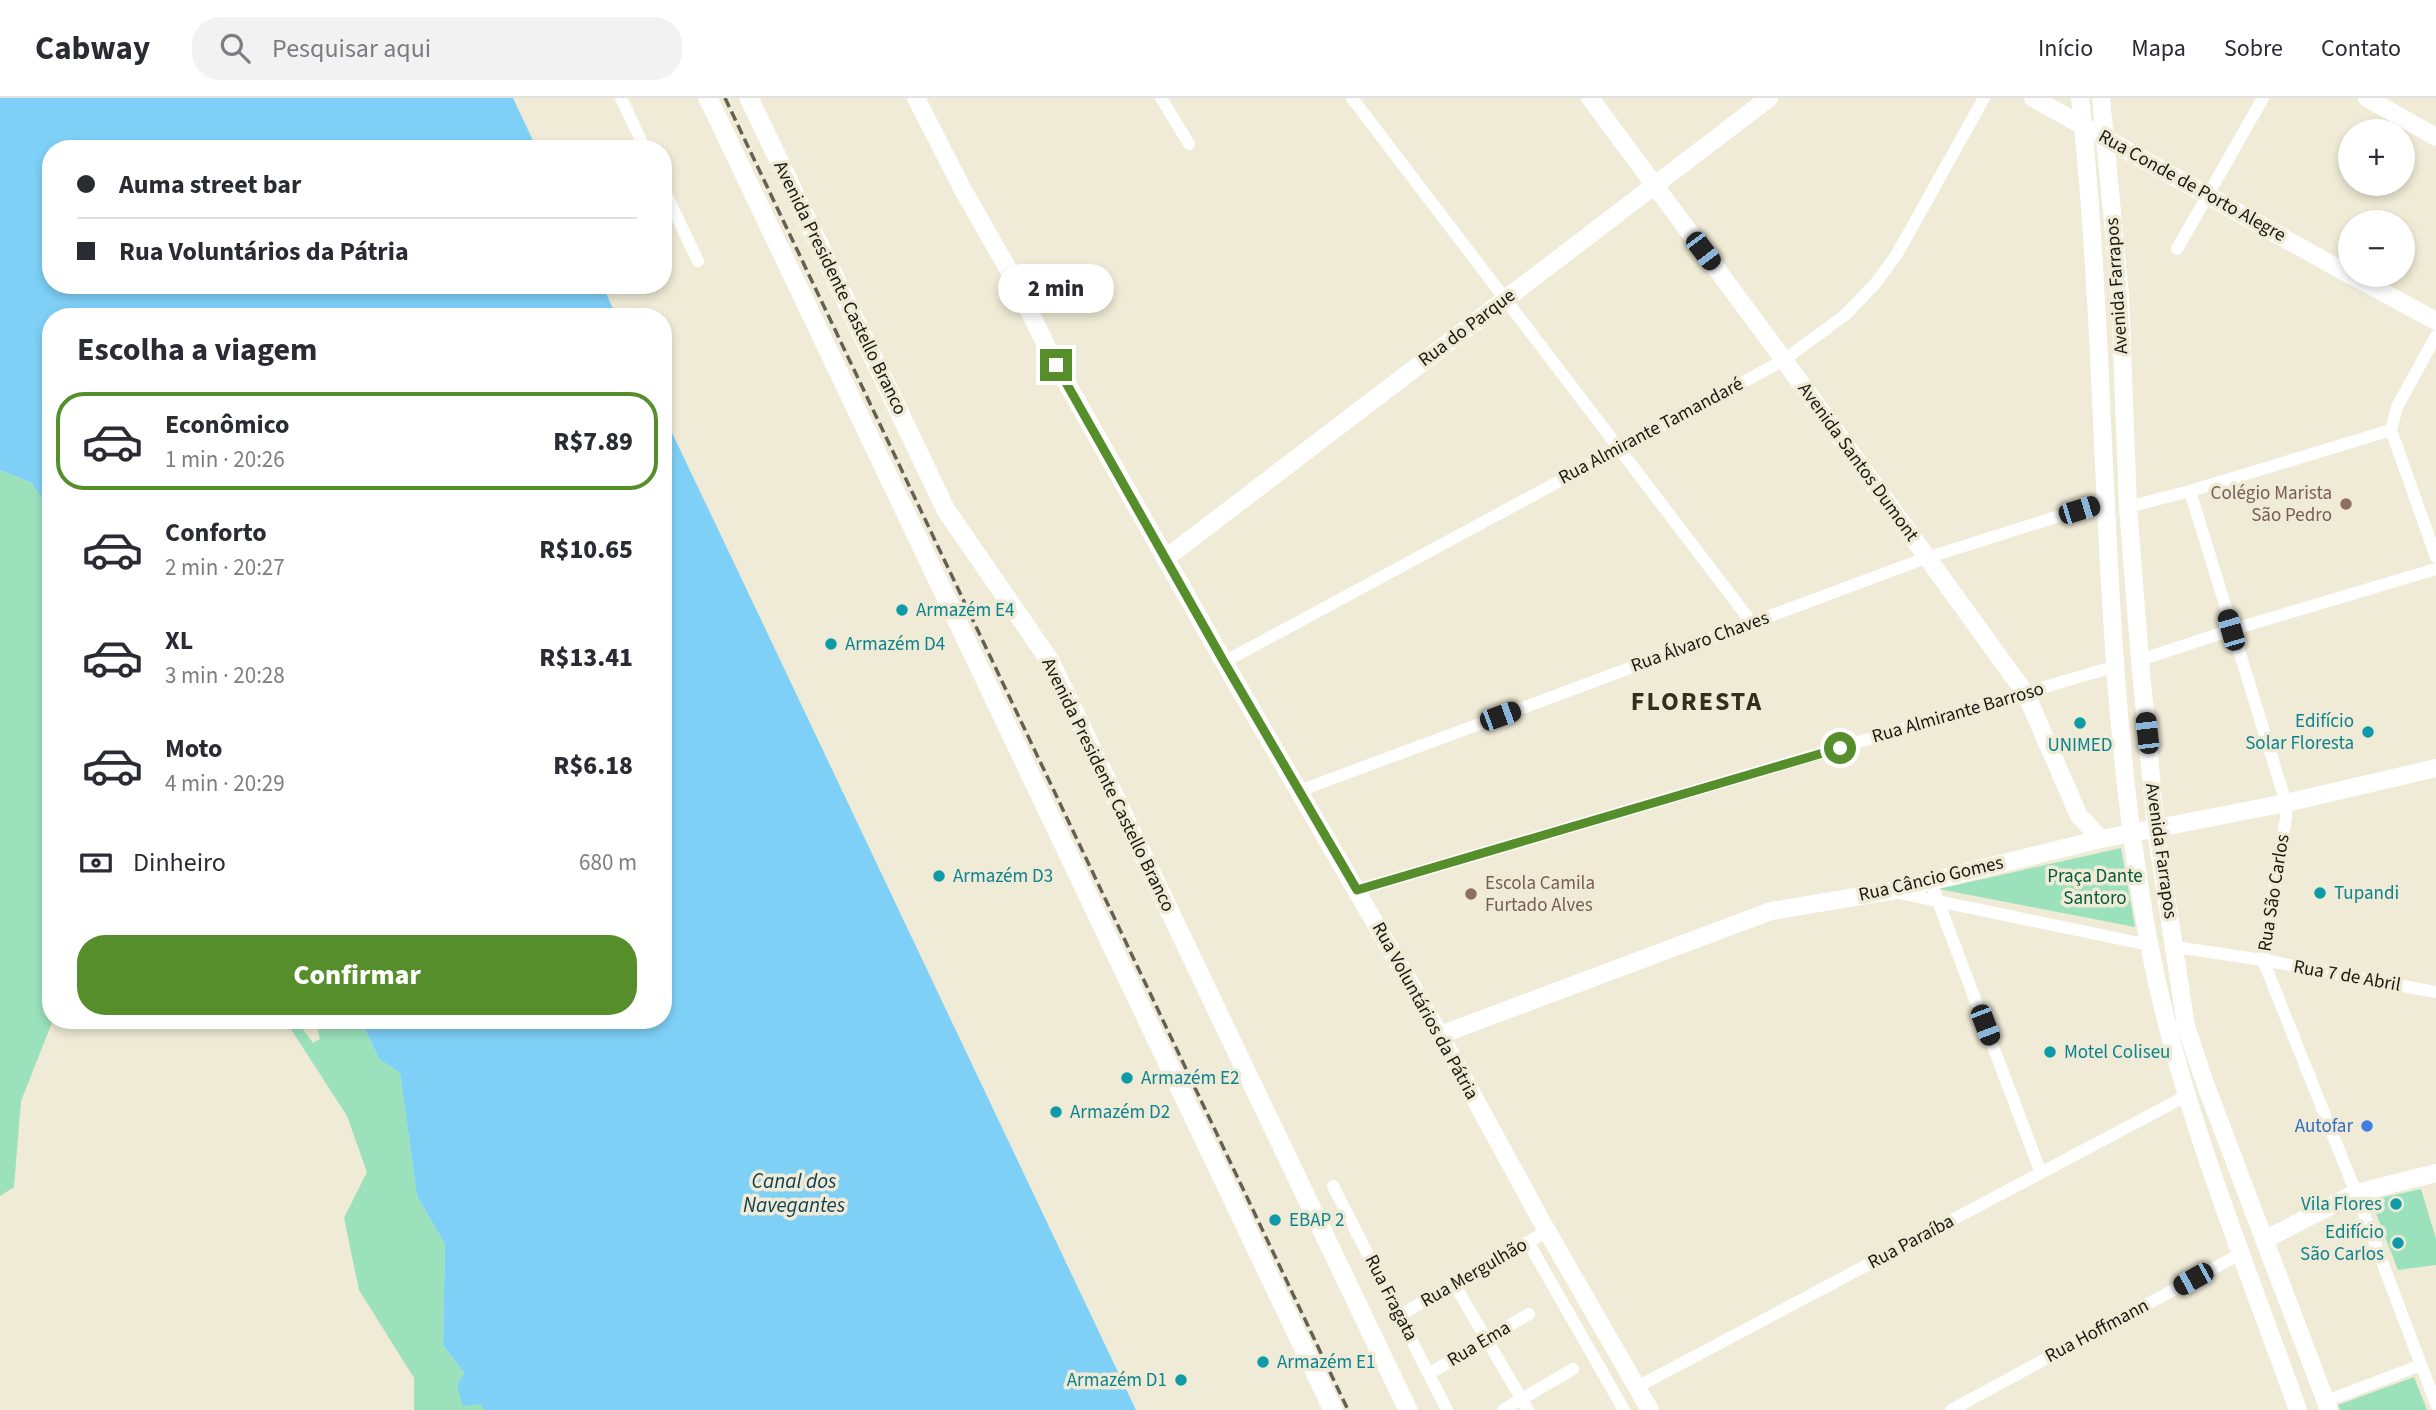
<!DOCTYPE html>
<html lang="pt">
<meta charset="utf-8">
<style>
body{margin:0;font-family:"Source Sans 3",sans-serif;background:#f2f2f3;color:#2b2b33;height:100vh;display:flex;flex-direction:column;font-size:26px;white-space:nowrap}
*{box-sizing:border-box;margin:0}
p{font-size:23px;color:#7c7c81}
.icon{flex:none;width:38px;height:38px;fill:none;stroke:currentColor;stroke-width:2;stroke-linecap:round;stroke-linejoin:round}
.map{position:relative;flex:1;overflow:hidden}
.sheet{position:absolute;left:42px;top:210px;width:630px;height:721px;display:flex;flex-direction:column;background:#fff;border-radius:28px;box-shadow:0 4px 10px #0003}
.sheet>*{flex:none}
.banner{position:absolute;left:42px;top:42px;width:630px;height:154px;border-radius:28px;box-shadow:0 4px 10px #0003;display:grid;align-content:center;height:154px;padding:0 35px;background:#fff}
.tools{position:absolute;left:2338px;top:21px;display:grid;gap:14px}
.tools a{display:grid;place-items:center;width:77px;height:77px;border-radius:50%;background:#fff;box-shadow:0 4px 10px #0003;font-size:35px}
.end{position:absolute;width:32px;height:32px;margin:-16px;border:9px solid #558e2b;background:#fff;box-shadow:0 0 0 4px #fff}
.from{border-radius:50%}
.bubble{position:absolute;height:49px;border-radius:24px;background:#fff;box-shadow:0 4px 10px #0003;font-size:23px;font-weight:800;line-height:49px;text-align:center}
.car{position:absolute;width:21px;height:42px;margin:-21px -10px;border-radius:9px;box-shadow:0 0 5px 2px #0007;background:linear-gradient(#222 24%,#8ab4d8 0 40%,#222 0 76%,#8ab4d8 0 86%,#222 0)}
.banner b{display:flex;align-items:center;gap:24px;height:66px;font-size:26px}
.banner b+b{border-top:2px solid #e1e1e2}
.banner i{width:18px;height:18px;background:#2b2b33}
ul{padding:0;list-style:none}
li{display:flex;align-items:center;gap:21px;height:98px;margin:0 14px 10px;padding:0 21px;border:4px solid transparent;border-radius:28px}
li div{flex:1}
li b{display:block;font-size:26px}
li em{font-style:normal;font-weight:800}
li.on{border-color:#558e2b}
li>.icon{width:63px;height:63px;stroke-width:1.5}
h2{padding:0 35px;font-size:32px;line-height:84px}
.pay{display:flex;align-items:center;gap:18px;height:77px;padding:0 35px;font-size:26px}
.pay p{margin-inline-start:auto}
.button{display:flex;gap:14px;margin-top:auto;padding:14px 35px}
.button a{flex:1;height:80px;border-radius:28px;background:#558e2b;color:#fff;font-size:28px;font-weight:800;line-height:80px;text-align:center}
header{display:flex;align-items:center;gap:42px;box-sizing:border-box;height:98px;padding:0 35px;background:#fff;border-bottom:2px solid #e1e1e2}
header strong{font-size:33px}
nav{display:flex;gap:38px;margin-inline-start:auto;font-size:24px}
.search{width:490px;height:63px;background:#f2f2f3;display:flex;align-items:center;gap:18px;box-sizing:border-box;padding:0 24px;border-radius:28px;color:#7c7c81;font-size:26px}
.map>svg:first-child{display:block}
</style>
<header>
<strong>Cabway</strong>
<div class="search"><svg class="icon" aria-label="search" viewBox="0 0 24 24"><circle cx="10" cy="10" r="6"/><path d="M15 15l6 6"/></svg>Pesquisar aqui</div>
<nav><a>Início</a><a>Mapa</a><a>Sobre</a><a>Contato</a></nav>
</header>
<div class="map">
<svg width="2436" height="1312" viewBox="0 0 2436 1312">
<rect width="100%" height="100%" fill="#efebd6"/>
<path fill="#9be2bc" d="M0 372 32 385 51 416V530L48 532 51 535V922H53L21 1003 14 1089 0 1098Z
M2121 750 2135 829 1939 791Z
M285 922H296L313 945 320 941 315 922H361L379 961 400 975 417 1098 445 1146 443 1247 464 1275 485 1312H414V1280L359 1192 344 1120 367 1074 347 1018Z
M2421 1091 2436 1141V1167L2398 1172 2371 1102Z
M2414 1279 2427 1312H2340L2338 1307Z"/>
<path fill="#7ed0f7" d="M0 0H513L537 51H51V187H602L617 219H51V416L32 385 0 372Z
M663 316 726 448 1136 1312H485L480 1306 463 1308 457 1288 464 1275 443 1247 445 1146 417 1098 400 975 379 961 361 922H663Z"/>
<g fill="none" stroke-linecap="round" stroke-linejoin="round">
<path stroke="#fff" stroke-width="12" d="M621 0 645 51
M1161 0 1189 46
M1352 0 1752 525
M663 90 698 163
M2177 151 2263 0
M2436 238 2397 309 2391 332 2436 459
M2190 393 2286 705V720L2263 862 2356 1095 2436 1306
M2128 409 2190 393 2391 332
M2140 562 2231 532 2436 471
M1224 564 1784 262 1845 217 1875 186 1897 156 1984 0
M1299 693 1926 460 2104 404
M1930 782 2041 1075
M1357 792 2116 568
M1894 794 2149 847
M2175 849 2263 862 2436 894
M1333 1088 1447 1312
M1528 1144 1624 1312
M1454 1186 1528 1312
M1400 1217 1547 1133
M1429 1276 1529 1216
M1637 1289 2186 998
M2326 1303 2421 1267
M1503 1312 1573 1271
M1951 1312 2242 1155"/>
<path stroke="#fff" stroke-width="18" d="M916 0 962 90 1012 178 1051 257 1224 564 1440 937 1547 1133 1650 1312
M1590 0 1784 262 2026 596 2079 718 2101 741
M2033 0 2350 177
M2080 0C2111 281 2097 566 2149 845 2179 1006 2243 1158 2298 1312
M2101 0 2120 197 2128 409 2140 562 2156 732 2186 928 2206 988 2329 1312
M2367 0 2436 39
M2351 177 2436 223
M1166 460 1769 0
M1440 937 1771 813 1891 793 2101 741 2286 705 2436 670
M2264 1142 2356 1095 2436 1075"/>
<path stroke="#fff" stroke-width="19" d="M708 0 1333 1312
M749 0 946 412 1050 563 1408 1312"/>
<path stroke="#636054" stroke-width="3.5" stroke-dasharray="10 5" stroke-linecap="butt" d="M725 0 1348 1312"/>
</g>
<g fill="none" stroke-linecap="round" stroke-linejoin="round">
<path stroke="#558e2b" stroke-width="9" d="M1056 267 1224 564 1357 792 1840 650"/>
</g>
<g fill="#8d6e63" stroke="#efebd6" stroke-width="2.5">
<circle cx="2346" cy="406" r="7"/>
<circle cx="1471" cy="796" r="7"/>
</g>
<g fill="#0f9aa8" stroke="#efebd6" stroke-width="2.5">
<circle cx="902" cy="512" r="7"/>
<circle cx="831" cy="546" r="7"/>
<circle cx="2080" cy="625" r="7"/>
<circle cx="2368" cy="634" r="7"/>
<circle cx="939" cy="778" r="7"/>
<circle cx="2320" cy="795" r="7"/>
<circle cx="2050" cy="954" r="7"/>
<circle cx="1127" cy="980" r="7"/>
<circle cx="1056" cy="1014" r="7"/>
<circle cx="2396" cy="1106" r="7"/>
<circle cx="1275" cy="1122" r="7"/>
<circle cx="2398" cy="1145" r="7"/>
<circle cx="1263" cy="1264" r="7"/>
<circle cx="1181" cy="1282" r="7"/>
</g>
<circle fill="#3f7fe0" stroke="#efebd6" stroke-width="2.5" cx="2367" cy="1028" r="7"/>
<g text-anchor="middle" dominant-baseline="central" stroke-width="7" stroke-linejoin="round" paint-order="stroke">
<g font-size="19" fill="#1a1811" stroke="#efebd6">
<text transform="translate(2192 88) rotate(29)">Rua Conde de Porto Alegre</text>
<text transform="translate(2117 188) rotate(-94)">Avenida Farrapos</text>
<text transform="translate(840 190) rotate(64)">Avenida Presidente Castello Branco</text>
<text transform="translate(1467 230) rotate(-37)">Rua do Parque</text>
<text transform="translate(1651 333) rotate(-28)">Rua Almirante Tamandaré</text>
<text transform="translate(1858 364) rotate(54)">Avenida Santos Dumont</text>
<text transform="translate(1700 544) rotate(-20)">Rua Álvaro Chaves</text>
<text transform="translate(1958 615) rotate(-16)">Rua Almirante Barroso</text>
<text transform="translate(1108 687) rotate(64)">Avenida Presidente Castello Branco</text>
<text transform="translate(2161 753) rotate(82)">Avenida Farrapos</text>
<text transform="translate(1931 781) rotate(-13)">Rua Câncio Gomes</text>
<text transform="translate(2274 795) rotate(-81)">Rua São Carlos</text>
<text transform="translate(2347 878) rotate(10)">Rua 7 de Abril</text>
<text transform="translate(1425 913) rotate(61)">Rua Voluntários da Pátria</text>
<text transform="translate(1911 1144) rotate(-28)">Rua Paraíba</text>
<text transform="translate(1474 1175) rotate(-30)">Rua Mergulhão</text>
<text transform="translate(1391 1200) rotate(63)">Rua Fragata</text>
<text transform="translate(2097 1233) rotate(-28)">Rua Hoffmann</text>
<text transform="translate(1479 1246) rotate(-31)">Rua Ema</text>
</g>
<g font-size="19" fill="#785e54" stroke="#efebd6" text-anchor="end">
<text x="2332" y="395">Colégio Marista<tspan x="2332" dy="22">São Pedro</tspan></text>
<text x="1485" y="785" text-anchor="start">Escola Camila<tspan x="1485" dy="22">Furtado Alves</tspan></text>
</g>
<g font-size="19" fill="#0d838f" stroke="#efebd6" text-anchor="start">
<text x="916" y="512">Armazém E4</text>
<text x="845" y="546">Armazém D4</text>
<text x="2354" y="623" text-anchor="end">Edifício<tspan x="2354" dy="22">Solar Floresta</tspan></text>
<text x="2080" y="647" text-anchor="middle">UNIMED</text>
<text x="953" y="778">Armazém D3</text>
<text x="2334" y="795">Tupandi</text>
<text x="2064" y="954">Motel Coliseu</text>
<text x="1141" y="980">Armazém E2</text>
<text x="1070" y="1014">Armazém D2</text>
<text x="2382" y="1106" text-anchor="end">Vila Flores</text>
<text x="1289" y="1122">EBAP 2</text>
<text x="2384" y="1134" text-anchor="end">Edifício<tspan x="2384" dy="22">São Carlos</tspan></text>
<text x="1277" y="1264">Armazém E1</text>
<text x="1167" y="1282" text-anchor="end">Armazém D1</text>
</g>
<g font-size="19" fill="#055b3b" stroke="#efebd6">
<text x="2095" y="778">Praça Dante<tspan x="2095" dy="22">Santoro</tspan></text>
</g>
<g font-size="19" fill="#366cbe" stroke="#efebd6" text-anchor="end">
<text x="2353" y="1028">Autofar</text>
</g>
<g font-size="21" font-style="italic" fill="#0d3e52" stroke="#efebd6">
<text x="794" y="1083">Canal dos<tspan x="794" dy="24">Navegantes</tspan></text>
</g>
<g font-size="26" font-weight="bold" letter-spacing="2" fill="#332f1e" stroke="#efebd6">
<text x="1697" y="603">FLORESTA</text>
</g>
</g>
</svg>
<div class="tools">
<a>+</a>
<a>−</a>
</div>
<i class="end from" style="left:1840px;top:650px"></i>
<i class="end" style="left:1056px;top:267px"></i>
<div class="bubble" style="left:998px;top:166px;width:116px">2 min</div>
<i class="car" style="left:1703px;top:153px;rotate:143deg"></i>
<i class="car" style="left:2079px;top:412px;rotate:73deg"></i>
<i class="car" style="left:2231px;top:532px;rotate:344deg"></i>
<i class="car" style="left:1500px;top:618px;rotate:70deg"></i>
<i class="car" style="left:2147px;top:635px;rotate:354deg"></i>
<i class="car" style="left:1985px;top:927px;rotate:159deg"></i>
<i class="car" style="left:2193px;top:1181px;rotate:241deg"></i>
<div class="banner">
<b><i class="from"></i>Auma street bar</b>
<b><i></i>Rua Voluntários da Pátria</b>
</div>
<section class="sheet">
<h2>Escolha a viagem</h2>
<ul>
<li class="on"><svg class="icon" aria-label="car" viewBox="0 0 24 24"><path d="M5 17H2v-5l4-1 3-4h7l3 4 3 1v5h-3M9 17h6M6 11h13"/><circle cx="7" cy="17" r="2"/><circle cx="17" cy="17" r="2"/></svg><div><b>Econômico</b><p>1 min · 20:26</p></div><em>R$7.89</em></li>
<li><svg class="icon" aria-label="car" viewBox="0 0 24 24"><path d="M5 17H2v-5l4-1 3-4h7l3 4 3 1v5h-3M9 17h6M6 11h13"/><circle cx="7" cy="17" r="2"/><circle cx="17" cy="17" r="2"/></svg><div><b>Conforto</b><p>2 min · 20:27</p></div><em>R$10.65</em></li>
<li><svg class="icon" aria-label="car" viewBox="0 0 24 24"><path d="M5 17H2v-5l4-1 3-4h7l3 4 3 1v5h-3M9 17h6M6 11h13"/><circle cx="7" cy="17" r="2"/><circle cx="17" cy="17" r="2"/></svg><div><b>XL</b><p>3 min · 20:28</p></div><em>R$13.41</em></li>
<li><svg class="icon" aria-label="car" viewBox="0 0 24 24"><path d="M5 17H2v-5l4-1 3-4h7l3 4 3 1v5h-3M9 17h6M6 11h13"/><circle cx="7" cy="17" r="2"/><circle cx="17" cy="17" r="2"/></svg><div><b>Moto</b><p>4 min · 20:29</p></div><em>R$6.18</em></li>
</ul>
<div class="pay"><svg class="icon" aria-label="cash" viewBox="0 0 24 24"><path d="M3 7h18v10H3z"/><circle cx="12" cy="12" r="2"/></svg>Dinheiro<p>680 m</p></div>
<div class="button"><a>Confirmar</a></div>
</section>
</div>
